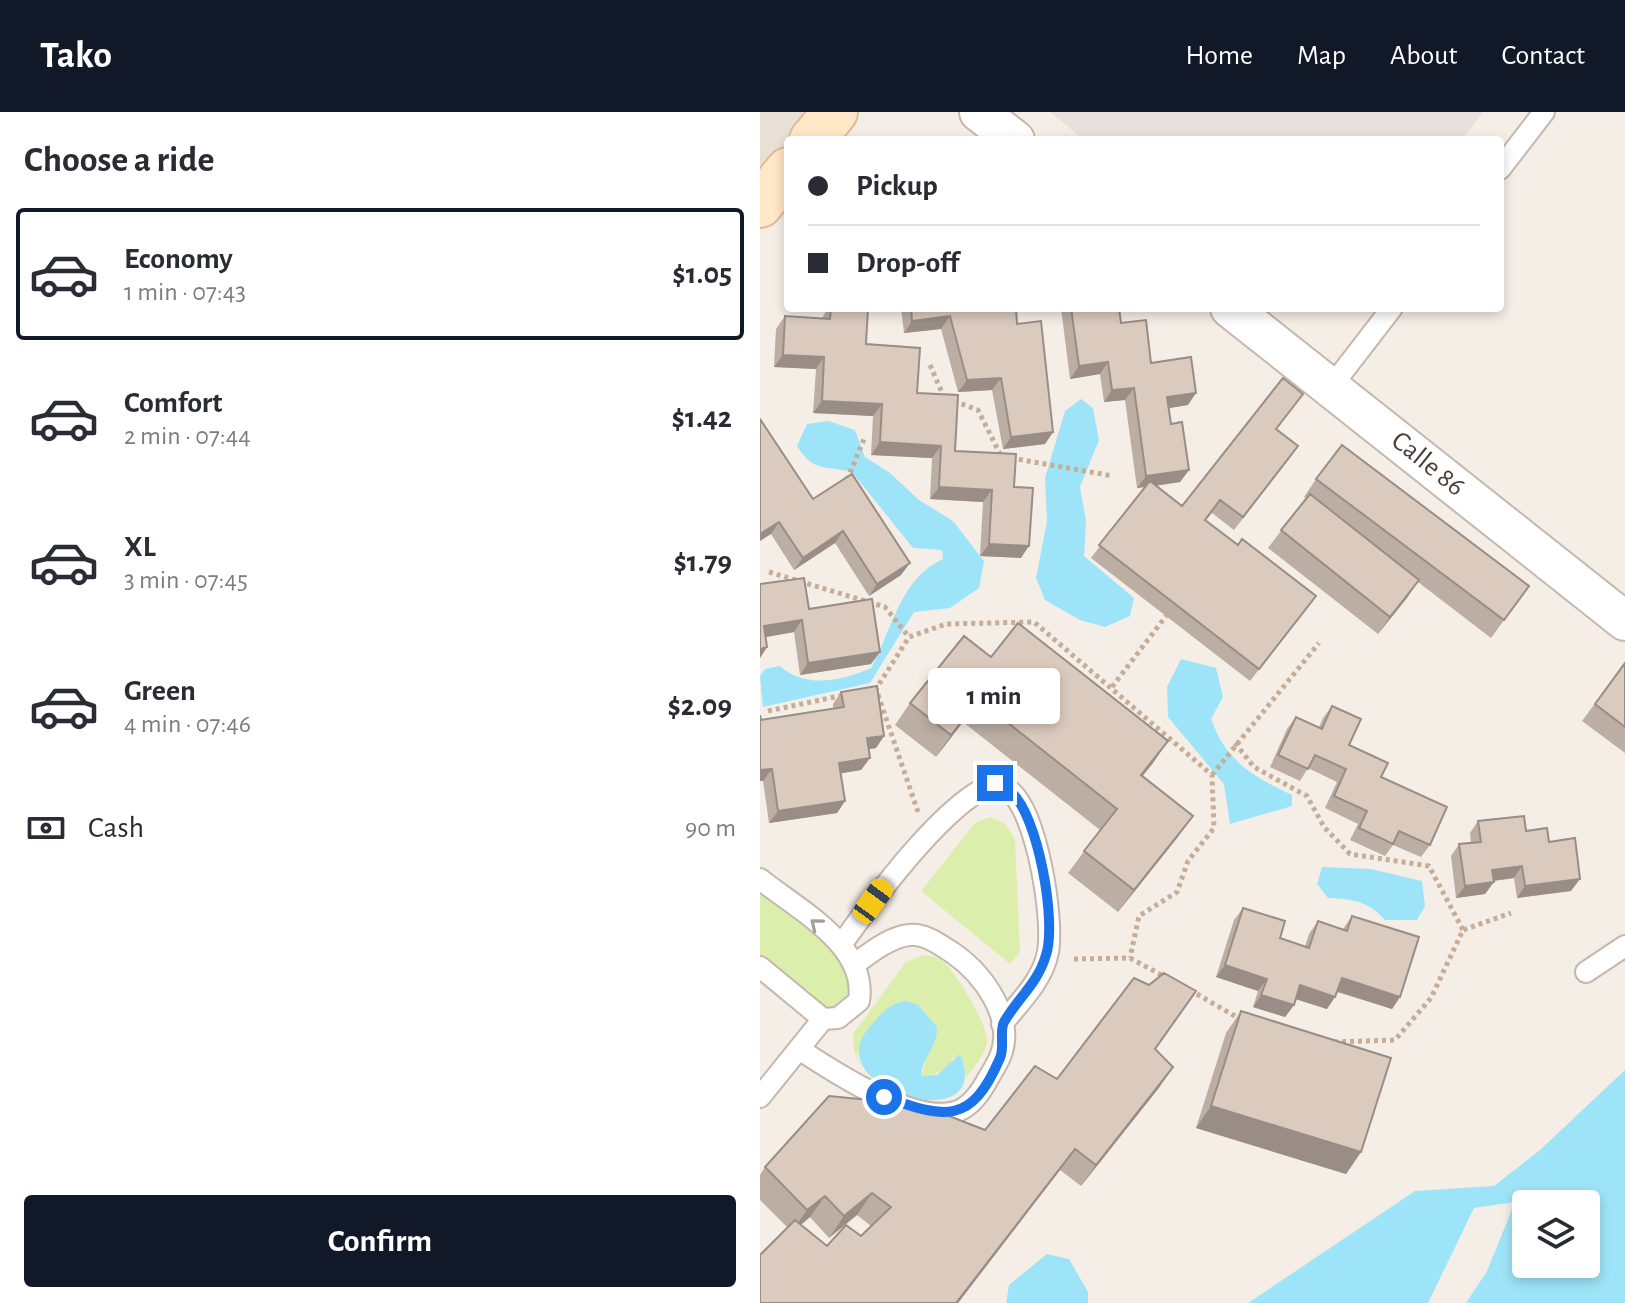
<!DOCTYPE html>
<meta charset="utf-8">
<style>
body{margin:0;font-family:"Alegreya Sans",sans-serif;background:#f7f7f7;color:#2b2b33;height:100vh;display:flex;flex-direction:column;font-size:30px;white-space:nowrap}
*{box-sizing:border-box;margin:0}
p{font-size:26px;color:#7c7c81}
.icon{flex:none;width:44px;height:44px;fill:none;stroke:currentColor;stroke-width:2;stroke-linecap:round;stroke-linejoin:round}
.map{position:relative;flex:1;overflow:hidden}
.panel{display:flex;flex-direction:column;background:#fff;width:760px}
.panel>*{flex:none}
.guide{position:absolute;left:24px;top:24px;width:720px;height:176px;border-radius:8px;box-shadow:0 4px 12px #0003;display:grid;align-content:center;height:176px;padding:0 24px;background:#fff}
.controls{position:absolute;left:752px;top:1078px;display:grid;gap:16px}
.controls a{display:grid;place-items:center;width:88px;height:88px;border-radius:8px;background:#fff;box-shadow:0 4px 12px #0003;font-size:40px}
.end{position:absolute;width:36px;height:36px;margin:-18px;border:10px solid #1a73e8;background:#fff;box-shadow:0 0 0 4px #fff}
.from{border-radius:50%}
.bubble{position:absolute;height:56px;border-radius:8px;background:#fff;box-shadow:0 4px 12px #0003;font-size:26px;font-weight:700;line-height:56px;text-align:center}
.car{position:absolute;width:24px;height:48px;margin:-24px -12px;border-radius:10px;box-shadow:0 0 6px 2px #0007;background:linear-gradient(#f5c518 24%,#345 0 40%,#f5c518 0 76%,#345 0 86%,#f5c518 0)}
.guide b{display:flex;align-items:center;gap:28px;height:76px;font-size:30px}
.guide b+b{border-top:2px solid #e1e1e2}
.guide i{width:20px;height:20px;background:#2b2b33}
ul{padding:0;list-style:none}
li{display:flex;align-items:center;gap:24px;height:132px;margin:0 16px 12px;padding:0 8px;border:4px solid transparent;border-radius:8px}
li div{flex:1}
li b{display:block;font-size:30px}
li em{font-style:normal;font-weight:700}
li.on{border-color:#111827}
li>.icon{width:72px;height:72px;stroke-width:1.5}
h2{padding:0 24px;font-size:36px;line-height:96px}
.pay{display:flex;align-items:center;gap:20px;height:88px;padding:0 24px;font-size:30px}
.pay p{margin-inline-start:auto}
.primary-button{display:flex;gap:16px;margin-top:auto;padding:16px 24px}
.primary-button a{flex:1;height:92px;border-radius:8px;background:#111827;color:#fff;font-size:32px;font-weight:700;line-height:92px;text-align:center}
header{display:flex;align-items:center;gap:48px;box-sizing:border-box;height:112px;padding:0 40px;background:#111827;color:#fff}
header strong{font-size:38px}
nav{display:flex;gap:44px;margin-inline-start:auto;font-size:28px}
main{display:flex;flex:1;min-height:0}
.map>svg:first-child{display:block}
</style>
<header>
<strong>Tako</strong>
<nav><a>Home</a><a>Map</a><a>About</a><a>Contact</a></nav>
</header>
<main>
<section class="panel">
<h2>Choose a ride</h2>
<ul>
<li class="on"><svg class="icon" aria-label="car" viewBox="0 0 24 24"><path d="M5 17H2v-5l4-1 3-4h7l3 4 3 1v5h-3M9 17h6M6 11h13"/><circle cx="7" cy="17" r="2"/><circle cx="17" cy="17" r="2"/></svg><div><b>Economy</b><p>1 min · 07:43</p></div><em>$1.05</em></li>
<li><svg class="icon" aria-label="car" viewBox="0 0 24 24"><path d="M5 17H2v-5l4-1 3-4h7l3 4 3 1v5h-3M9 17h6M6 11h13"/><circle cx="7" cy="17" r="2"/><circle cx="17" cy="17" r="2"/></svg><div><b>Comfort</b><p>2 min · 07:44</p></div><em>$1.42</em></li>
<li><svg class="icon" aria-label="car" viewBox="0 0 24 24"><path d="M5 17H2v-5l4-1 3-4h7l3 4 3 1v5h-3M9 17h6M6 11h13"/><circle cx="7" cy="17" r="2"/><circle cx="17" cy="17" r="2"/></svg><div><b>XL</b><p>3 min · 07:45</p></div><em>$1.79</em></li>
<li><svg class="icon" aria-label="car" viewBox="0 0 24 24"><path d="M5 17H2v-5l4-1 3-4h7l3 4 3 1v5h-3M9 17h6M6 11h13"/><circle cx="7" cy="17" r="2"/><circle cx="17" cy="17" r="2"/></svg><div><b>Green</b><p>4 min · 07:46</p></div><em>$2.09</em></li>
</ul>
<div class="pay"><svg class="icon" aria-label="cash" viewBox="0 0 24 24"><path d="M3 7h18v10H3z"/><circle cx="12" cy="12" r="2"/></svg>Cash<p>90 m</p></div>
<div class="primary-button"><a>Confirm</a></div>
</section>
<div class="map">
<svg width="865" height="1191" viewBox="0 0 865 1191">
<rect width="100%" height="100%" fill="#f5eee7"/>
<path fill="#eadfd5" d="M0 0H75L52 28H28V58L0 93Z"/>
<path fill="#e8e0dc" d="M290 0H723L702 28H324Z"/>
<path fill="#dceeac" d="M230 705 244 711 255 727 260 840 250 852 161 779 215 711Z
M0 776C34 803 113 845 86 895L64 900 0 844Z
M164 843C170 844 176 844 181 848 195 858 227 911 227 928 227 941 213 956 206 966L204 951 194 945 187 956 166 966 161 964 166 948 97 942 101 955 94 939 93 922 146 850Z"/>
<path fill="#9ee4f8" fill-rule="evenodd" d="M321 287 333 296 339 328 320 375 326 409 324 444 374 486 370 504 345 515 320 508 285 488 276 466 287 409 285 366 305 299Z
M68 309 95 318 105 345 130 361 159 388 193 409 224 449 219 476 190 496 154 500 110 571 3 595 0 564 5 557 20 554C46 577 81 569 111 556 132 518 140 466 183 447L182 438 153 436 92 360C64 353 54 361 37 334L47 312Z
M421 547 456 556 463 585 451 607C467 651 493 664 532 683V694L470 712 464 672 408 605 407 575Z
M562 755 611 757 662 769 665 794 657 808H625C609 789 592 787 568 786L557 772Z
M146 889 158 893 177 915C178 935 162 945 161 964L177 963 200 942C237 1028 57 979 108 917 119 904 128 891 146 889Z
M865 958V1191H488L655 1079 734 1074 780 1038ZM766 1092H826V1152H766Z
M287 1142 309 1147 328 1180V1191H246L249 1173Z"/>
<path fill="#f5eee7" d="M755 1090 727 1159 706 1191H668L714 1096Z"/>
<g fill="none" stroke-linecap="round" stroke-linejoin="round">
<defs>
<path id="lane" d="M740 57 784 0
M571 275 632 196
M0 767C37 797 108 833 99 889L78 906 63 907 0 855
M81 833C113 788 184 690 235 671 239 674 247 676 251 680 277 703 294 806 288 840 283 868 259 891 242 912
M826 860 865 834
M39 937C72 959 153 1012 195 1000 209 996 218 984 225 972 230 963 236 954 240 945 256 906 223 862 193 841 180 833 165 821 149 823 130 825 110 841 95 852
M0 985 63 907"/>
<path id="street" d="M219 0 255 28
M470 196 865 509"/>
<path id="secondary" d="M52 28 75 0
M0 93 28 58"/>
</defs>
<use href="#lane" stroke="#c5b7ac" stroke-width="24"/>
<use href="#street" stroke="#c5b7ac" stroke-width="42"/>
<use href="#secondary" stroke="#ddbc94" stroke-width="48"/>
<path stroke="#c5ad98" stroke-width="5" stroke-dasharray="4 4" stroke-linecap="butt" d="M170 253 184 285
M194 289 218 298 241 344
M251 346 353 364
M87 368 105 325
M9 460 125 495 149 525
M352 575 406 504
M8 599 84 583
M475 631 494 655 547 684 564 715 590 742 669 754 703 818
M452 663 559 531
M158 700 116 577 149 525 186 512 274 510 452 663 454 716 428 749 417 780 379 804 370 846
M314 847 370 846 407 866
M430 878 480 907
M574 930 635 928 671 886 703 818 751 801"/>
<use href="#lane" stroke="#fff" stroke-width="20"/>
<use href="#street" stroke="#fff" stroke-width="38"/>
<use href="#secondary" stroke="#ffe7c7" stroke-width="44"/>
</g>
<path fill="#bcaea3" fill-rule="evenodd" d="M68 196H108L106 232 157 281 195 339 254 375 261 446 220 444 223 390 170 387 172 346 111 343 113 304 53 301 56 257 14 255 16 217 25 204 62 206Z
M141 196H256L257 212 293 320 285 332 243 337 232 278 198 280 181 217 144 221Z
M301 196H359L361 211 391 251 428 293 408 296 411 312 429 358 420 370 396 374 422 394 534 294 516 317 529 347 474 418 452 401 446 408 547 496 490 569 331 446 385 375 377 376 365 288 344 290 340 262 310 267Z
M0 307 53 387 141 463 109 484 75 431 34 458 11 422Z
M556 367 769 474 731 526 658 470 618 522 508 436 546 386 544 385Z
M0 472 49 497 111 552 40 563 34 520 6 525 7 535 0 546Z
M231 545 393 651 382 664 433 704 417 726 358 800 308 761 340 718 203 610 176 645 135 613 150 591Z
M865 551V641L822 609Z
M81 580 124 624 116 636 108 637 110 646 101 658 81 661 85 689 77 701 9 711 3 669H0V603L1 608 73 596V592Z
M572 594 589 633 621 665 670 733 661 745 633 733 625 744 590 728 598 712 565 696 577 670 548 656 540 669 510 655 527 617 536 605 559 615 563 606Z
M718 709 766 719 789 730 811 779 757 786 754 766 734 769 725 782 696 786 691 744 699 732 711 731 710 721Z
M483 796 520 826 545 834 549 822 558 809 583 817 592 804 640 885 632 897 577 880 575 885 567 897 536 887 534 893 525 905 493 895 498 879 456 865 474 808Z
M481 899 601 1040 586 1062 436 1016 466 921Z
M395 937 413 955 398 977 321 1074 300 1058 198 1191H0L28 1116 0 1088V1063L5 1055 225 1018 297 967ZM97 1103 111 1114 101 1124 67 1134 41 1113 50 1105 69 1126Z"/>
<path fill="#998d85" d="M190 204 181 217 144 221 152 209Z
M23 243 64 245 56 257 14 255Z
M348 250 340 262 310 267 319 254Z
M241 266 232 278 198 280 207 268Z
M374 276 365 288 344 290 352 278Z
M436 281 428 293 398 298 407 285Z
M62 289 122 292 113 304 53 301Z
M293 320 285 332 243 337 251 325Z
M120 330 181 334 172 346 111 343Z
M429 358 420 370 377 376 386 364Z
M179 375 232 378 223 390 170 387Z
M19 410 11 422 0 429V422Z
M83 419 75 431 34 458 43 446Z
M229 432 269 434 261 446 220 444Z
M150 451 141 463 109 484 117 472Z
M659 468 647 486 618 522 630 505Z
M42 508 34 520 0 526 4 514Z
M7 535 0 546V537Z
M120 540 111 552 40 563 48 551Z
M219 588 203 610 176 645 191 623Z
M124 624 116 636 98 639 107 626Z
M408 629 393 651 366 685 381 663Z
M110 646 101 658 71 663 79 651Z
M12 657 3 669H0V658Z
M85 689 77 701 9 711 18 699Z
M433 704 417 726 358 800 374 778Z
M762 754 754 766 723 770 732 758Z
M820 767 811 779 757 786 765 774Z
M734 770 725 782 696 786 705 774Z
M465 853 507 867 498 879 456 865Z
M582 866 640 885 632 897 573 878Z
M540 873 575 885 567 897 532 886Z
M501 883 534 893 525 905 493 895Z
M413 955 398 977 321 1074 336 1053Z
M451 994 601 1040 586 1062 436 1016Z
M315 1037 300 1058 198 1191H196Z
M112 1081 97 1103 69 1126 84 1104Z
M65 1084 50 1105 32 1120 47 1098Z"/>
<path fill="#dbcabe" stroke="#998d85" stroke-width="2" d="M71 196H108L106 232 160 236 157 281 198 283 195 339 256 342 254 375 273 376 269 434 229 432 232 378 179 375 181 334 120 330 122 292 62 289 64 245 23 243 25 204 70 207Z
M151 196H256L257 212 281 209 293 320 251 325 241 266 207 268 190 204 152 209Z
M311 196H359L361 211 386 208 391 251 431 245 436 281 407 285 411 312 422 310 429 358 386 364 374 276 352 278 348 250 319 254Z
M523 266 543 282 516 317 538 334 483 405 460 388 445 408 478 433 482 427 556 484 499 557 339 433 390 369 422 394Z
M0 307 53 387 92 362 150 451 117 472 83 419 43 446 19 410 0 422Z
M582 333 769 474 744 508 556 367Z
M550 382 659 468 630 505 521 418Z
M44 466 49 497 112 487 120 540 48 551 42 508 4 514 7 535 0 537V472Z
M258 511 408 629 381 663 433 704 374 778 324 739 357 697 219 588 191 623 150 591 204 524 231 545Z
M865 551V615L835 592Z
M117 574 124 624 107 626 110 646 79 651 85 689 18 699 12 657 0 658V603L1 608 84 595 81 580Z
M572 594 601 607 589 633 628 651 621 665 687 695 670 733 639 719 633 732 599 716 607 699 574 684 586 657 555 643 548 657 518 643 536 605 562 617Z
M764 704 766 719 787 716 789 730 815 726 820 767 765 774 762 754 732 758 734 770 705 774 699 732 721 730 718 709Z
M483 796 525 809 520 826 549 836 558 809 587 819 592 804 659 825 640 885 582 866 575 885 540 873 534 893 501 883 507 867 465 853Z
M404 861 436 879 395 937 413 955 336 1053 315 1037 196 1191H0V1143L35 1108 67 1134 86 1113 101 1124 131 1095 112 1081 84 1104 65 1084 47 1098 5 1055 69 984 161 993 225 1018 275 954 297 967 374 866 389 873Z
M481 899 631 946 601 1040 451 994Z"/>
<defs><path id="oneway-chevron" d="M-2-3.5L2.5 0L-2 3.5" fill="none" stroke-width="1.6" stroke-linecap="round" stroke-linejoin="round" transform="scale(2)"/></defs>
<use stroke="#a49e9a" href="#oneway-chevron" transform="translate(56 812) rotate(-141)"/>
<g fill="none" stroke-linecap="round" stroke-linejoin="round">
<path stroke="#1a73e8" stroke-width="10" d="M124 985C185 1006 211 1014 240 946 245 935 239 920 244 910 258 886 278 871 286 843 297 810 278 703 251 680 247 676 239 674 235 671"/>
</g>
<g text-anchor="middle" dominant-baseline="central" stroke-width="6" stroke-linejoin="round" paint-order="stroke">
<g font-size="28" fill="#493e35" stroke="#fff">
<text transform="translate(668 352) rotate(39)">Calle 86</text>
</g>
</g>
</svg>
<div class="controls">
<a><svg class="icon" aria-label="layers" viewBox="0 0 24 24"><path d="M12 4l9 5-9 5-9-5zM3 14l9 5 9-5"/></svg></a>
</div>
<i class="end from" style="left:124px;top:985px"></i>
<i class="end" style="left:235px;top:671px"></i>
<div class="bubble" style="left:168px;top:556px;width:132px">1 min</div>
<i class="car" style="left:113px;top:789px;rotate:36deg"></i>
<div class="guide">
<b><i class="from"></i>Pickup</b>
<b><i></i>Drop-off</b>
</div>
</div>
</main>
